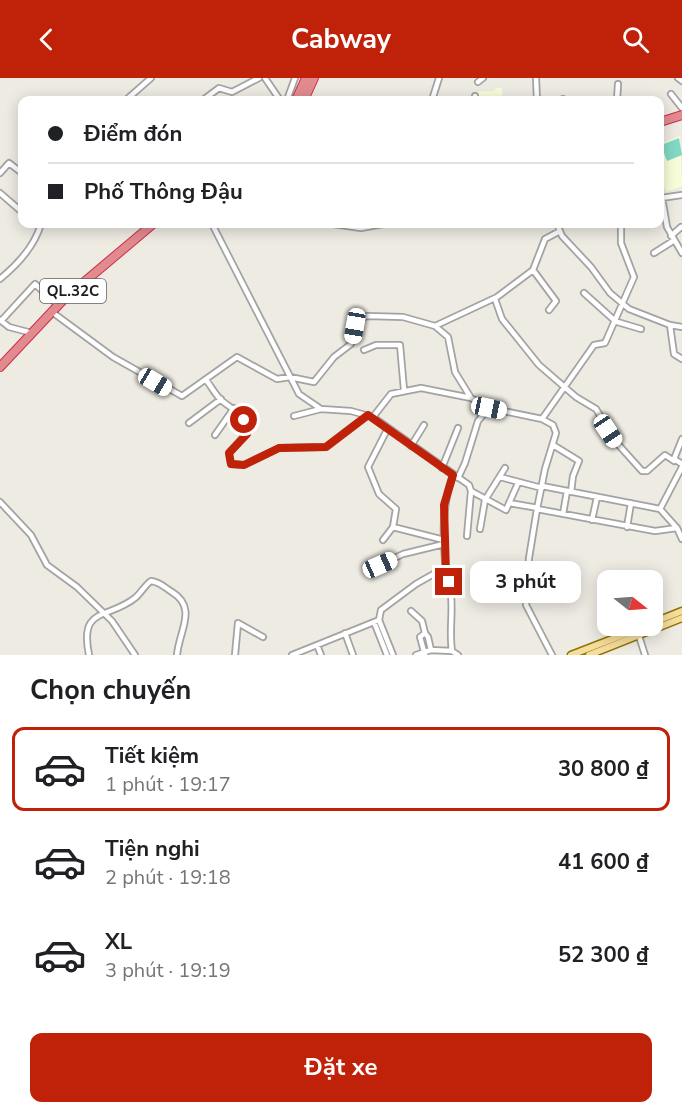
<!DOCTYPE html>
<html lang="vi">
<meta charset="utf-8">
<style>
body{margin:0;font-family:"Nunito Sans",sans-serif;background:#f2f2f2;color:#202124;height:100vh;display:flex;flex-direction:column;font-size:22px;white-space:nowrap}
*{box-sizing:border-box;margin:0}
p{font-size:20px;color:#757577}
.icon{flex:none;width:33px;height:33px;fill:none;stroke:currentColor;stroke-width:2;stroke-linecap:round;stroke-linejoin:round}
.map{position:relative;height:577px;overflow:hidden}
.side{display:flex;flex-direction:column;background:#fff;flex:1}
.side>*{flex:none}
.hud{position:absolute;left:18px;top:18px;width:646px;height:132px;border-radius:12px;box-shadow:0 3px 15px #0003;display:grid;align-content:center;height:132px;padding:0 30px;background:#fff}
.needle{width:39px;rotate:107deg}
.tools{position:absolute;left:597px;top:492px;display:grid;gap:12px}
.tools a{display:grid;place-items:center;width:66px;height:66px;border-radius:12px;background:#fff;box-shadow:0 3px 15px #0003;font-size:30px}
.end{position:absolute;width:27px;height:27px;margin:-14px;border:8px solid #bf2208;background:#fff;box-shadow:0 0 0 3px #fff}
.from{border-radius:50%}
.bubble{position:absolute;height:42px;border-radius:12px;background:#fff;box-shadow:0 3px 15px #0003;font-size:20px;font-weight:700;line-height:42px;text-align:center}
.car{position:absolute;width:18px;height:36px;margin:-18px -9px;border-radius:8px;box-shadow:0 0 4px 2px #0007;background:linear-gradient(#fff 24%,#345 0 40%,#fff 0 76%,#345 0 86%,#fff 0)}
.hud b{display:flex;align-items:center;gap:21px;height:57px;font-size:22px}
.hud b+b{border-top:2px solid #e0e0e0}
.hud i{width:15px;height:15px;background:#202124}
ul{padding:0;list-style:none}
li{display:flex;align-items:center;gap:18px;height:84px;margin:0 12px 9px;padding:0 18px;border:3px solid transparent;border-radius:12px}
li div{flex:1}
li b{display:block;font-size:22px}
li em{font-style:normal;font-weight:700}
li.selected{border-color:#bf2208}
li>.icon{width:54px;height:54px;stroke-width:1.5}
h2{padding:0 30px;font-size:27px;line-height:72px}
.primary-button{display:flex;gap:12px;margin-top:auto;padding:12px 30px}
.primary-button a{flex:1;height:69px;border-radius:12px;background:#bf2208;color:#fff;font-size:24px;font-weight:700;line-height:69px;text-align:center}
header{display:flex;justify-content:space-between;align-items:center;height:78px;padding:0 30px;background:#bf2208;color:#fff;font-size:27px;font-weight:700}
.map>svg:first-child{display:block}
</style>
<header><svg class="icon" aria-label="back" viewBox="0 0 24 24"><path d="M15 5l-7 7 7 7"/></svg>Cabway<svg class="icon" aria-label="search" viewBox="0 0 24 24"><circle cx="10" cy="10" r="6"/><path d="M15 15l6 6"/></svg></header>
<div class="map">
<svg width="682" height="577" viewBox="0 0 682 577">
<rect width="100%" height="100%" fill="#edebe2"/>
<path fill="#f8fdda" d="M496 10H502V22H476V14L494 13Z
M680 58 682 108 666 114 663 105 660 106V91L663 89 660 66Z"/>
<path fill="#82d9c4" d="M679 60 682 77 667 83 661 67Z"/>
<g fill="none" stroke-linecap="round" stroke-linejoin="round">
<defs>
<path id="minor" d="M265 0 280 22
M536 0 537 22
M678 0 682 3
M478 4 483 0
M671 16 682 30
M475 18V22
M126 22 151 0
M203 22 219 10 232 14 259 0
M287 22 295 0
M432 22 439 0
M563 22V21
M617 22 618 6
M0 95 9 85 22 95
M0 115 22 134
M661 120 682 117
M662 120 667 149 682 175
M212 146 299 316 321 331 351 333 373 339 469 407 471 413 506 432 518 405
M333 146 361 150 383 146
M557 146 562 158 591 189 610 215 629 231 670 247 674 276 682 281
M671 158 681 149
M654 175 673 163
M533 192 556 223 549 232
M0 201C17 187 35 167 41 146
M584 215 614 242
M495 221 502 241 539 287 576 319 596 331 616 364 642 393H647L665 377 674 383
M52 234 113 279 182 318 237 279 277 301 290 299 314 304 334 279 351 266 359 241 367 238 403 239 435 248 448 259 455 294 471 320
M0 242 9 249 32 255
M1 243 35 206 58 227
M614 243 641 251
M670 247 682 249
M435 248 497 219 533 192 545 161 560 153
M364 272 376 267H400L404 312
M206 302C211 308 215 316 221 322 234 333 246 336 247 355L229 375 231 386 244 387 279 370 326 369 368 337
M294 338 321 331
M373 339 391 316 421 310 471 320 489 330 542 341 553 347 556 355 545 391 537 431 529 480 526 527 552 577
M542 341 594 267 605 265 634 199 621 165V146
M189 345 221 321
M215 357 234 330
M682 361 674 381 682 386
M553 367 579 383 573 398 571 414
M411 368 424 347
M682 389 660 431 677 450 682 461
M442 390 458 350
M453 397C441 429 443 461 446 495 446 502 450 509 451 517 453 536 449 554 452 573L458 577
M500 399 542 410
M458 400 465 385 478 343 489 330
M542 408 660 431
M0 424 31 457 47 487 77 509 112 543 135 577
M509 425 538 430
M537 431 655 453 677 450
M563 436 567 413
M592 442 597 419
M393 449 444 462
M627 449 631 425
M480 451 485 422 505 390
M467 458 471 413
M383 462 393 449 396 431 379 416 368 389 388 350
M380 487 403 476 444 466
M411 533 422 543 425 555 420 559 425 577
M374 544 387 577
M345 555 353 577
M425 555 428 559 431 572
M639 558 645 577
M317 567 321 577
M89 577C79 528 107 542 135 520 141 515 145 507 151 503 160 504 164 509 172 514 198 530 179 553 177 577
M235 577 238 545 263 559
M292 577 379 542
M393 577 379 542 381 532 416 506 446 489
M416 577 431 572 452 573"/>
<path id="major" d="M652 545 682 533
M571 577 646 548
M589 577 682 540"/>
<path id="highway" d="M296 22 306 0
M304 22 314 0
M660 44 682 37
M0 289 64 221 153 146"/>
</defs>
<use href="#minor" stroke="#a3a3a3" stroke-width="8"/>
<use href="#major" stroke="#8d7406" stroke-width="9"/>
<use href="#highway" stroke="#cf2b4b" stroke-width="10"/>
<use href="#minor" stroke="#fff" stroke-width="4.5"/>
<use href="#major" stroke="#f7dd9c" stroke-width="6"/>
<use href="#highway" stroke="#e28b8f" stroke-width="8"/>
</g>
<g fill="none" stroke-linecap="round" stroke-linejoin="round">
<path stroke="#bf2208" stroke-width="8" d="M244 342 247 356 229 375 231 386 244 387 279 370 326 369 368 337 453 397 444 427 446 496 449 504"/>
</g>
<g text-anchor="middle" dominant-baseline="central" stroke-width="5" stroke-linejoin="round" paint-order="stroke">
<rect fill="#fff" stroke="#606060" stroke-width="1.5" x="40" y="201" width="66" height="24" rx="4.5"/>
<g font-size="15" font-weight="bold" fill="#1c1c1c">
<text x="73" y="213">QL.32C</text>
</g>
</g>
</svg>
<div class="tools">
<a><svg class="needle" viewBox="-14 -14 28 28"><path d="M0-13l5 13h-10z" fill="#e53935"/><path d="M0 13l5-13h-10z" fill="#757577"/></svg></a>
</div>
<i class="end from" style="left:244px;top:342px"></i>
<i class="end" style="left:449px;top:504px"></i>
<div class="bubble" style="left:470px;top:483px;width:111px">3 phút</div>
<i class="car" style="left:355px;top:248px;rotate:190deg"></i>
<i class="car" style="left:155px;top:304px;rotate:121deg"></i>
<i class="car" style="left:489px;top:330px;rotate:102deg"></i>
<i class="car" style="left:608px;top:353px;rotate:146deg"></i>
<i class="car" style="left:380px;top:487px;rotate:66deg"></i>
<div class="hud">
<b><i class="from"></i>Điểm đón</b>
<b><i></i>Phố Thông Đậu</b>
</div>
</div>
<section class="side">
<h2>Chọn chuyến</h2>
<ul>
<li class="selected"><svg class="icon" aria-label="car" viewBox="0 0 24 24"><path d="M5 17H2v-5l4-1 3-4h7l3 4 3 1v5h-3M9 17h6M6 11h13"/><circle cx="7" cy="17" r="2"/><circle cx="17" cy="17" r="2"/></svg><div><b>Tiết kiệm</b><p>1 phút · 19:17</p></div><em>30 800 ₫</em></li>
<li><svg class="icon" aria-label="car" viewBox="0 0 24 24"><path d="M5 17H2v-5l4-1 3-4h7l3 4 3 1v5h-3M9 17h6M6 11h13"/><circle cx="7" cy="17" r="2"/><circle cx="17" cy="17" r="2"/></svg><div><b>Tiện nghi</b><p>2 phút · 19:18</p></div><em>41 600 ₫</em></li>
<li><svg class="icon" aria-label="car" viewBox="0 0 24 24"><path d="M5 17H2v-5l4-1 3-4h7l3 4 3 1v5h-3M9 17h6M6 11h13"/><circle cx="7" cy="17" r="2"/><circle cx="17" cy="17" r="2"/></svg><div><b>XL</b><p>3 phút · 19:19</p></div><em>52 300 ₫</em></li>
</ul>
<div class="primary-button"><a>Đặt xe</a></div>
</section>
